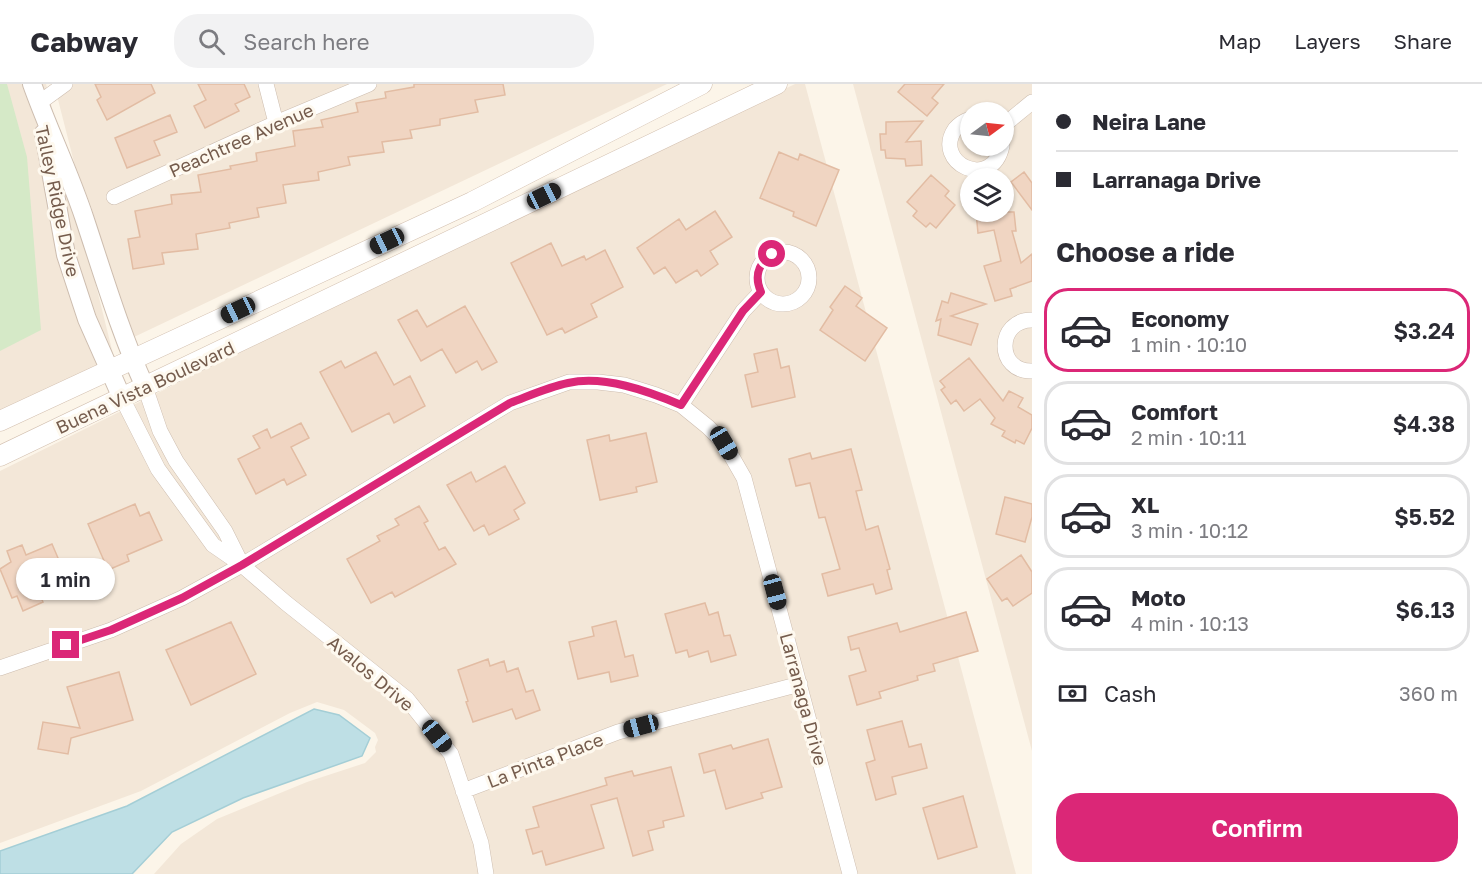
<!DOCTYPE html>
<meta charset="utf-8">
<style>
body{margin:0;font-family:"Golos Text",sans-serif;background:#f2f2f3;color:#2b2b33;height:100vh;display:flex;flex-direction:column;font-size:22px;white-space:nowrap}
*{box-sizing:border-box;margin:0}
p{font-size:20px;color:#7c7c81}
.icon{flex:none;width:33px;height:33px;fill:none;stroke:currentColor;stroke-width:2;stroke-linecap:round;stroke-linejoin:round}
.map{position:relative;flex:1;overflow:hidden}
.sheet{display:flex;flex-direction:column;background:#fff;width:450px}
.sheet>*{flex:none}
.guide{display:grid;align-content:center;height:132px;padding:0 24px;background:#fff}
.needle{width:39px;rotate:75deg}
.buttons{position:absolute;left:960px;top:18px;display:grid;gap:12px}
.buttons a{display:grid;place-items:center;width:54px;height:54px;border-radius:50%;background:#fff;box-shadow:0 2px 4px #0004;font-size:30px}
.end{position:absolute;width:27px;height:27px;margin:-14px;border:8px solid #db2777;background:#fff;box-shadow:0 0 0 3px #fff}
.from{border-radius:50%}
.bubble{position:absolute;height:42px;border-radius:21px;background:#fff;box-shadow:0 2px 4px #0004;font-size:20px;font-weight:600;line-height:42px;text-align:center}
.car{position:absolute;width:18px;height:36px;margin:-18px -9px;border-radius:8px;box-shadow:0 0 4px 2px #0007;background:linear-gradient(#222 24%,#8ab4d8 0 40%,#222 0 76%,#8ab4d8 0 86%,#222 0)}
.guide b{display:flex;align-items:center;gap:21px;height:57px;font-size:22px}
.guide b+b{border-top:2px solid #e1e1e2}
.guide i{width:15px;height:15px;background:#2b2b33}
ul{padding:0;list-style:none}
li{display:flex;align-items:center;gap:18px;height:84px;margin:0 12px 9px;padding:0 12px;border:3px solid #e1e1e2;border-radius:24px}
li div{flex:1}
li b{display:block;font-size:22px}
li em{font-style:normal;font-weight:600}
li.on{border-color:#db2777}
li>.icon{width:54px;height:54px;stroke-width:1.5}
h2{padding:0 24px;font-size:27px;line-height:72px}
.pay{display:flex;align-items:center;gap:15px;height:66px;padding:0 24px;font-size:22px}
.pay p{margin-inline-start:auto}
.primary-button{display:flex;gap:12px;margin-top:auto;padding:12px 24px}
.primary-button a{flex:1;height:69px;border-radius:24px;background:#db2777;color:#fff;font-size:24px;font-weight:600;line-height:69px;text-align:center}
header{display:flex;align-items:center;gap:36px;box-sizing:border-box;height:84px;padding:0 30px;background:#fff;border-bottom:2px solid #e1e1e2}
header strong{font-size:28px}
nav{display:flex;gap:33px;margin-inline-start:auto;font-size:21px}
.search{width:420px;height:54px;background:#f2f2f3;display:flex;align-items:center;gap:15px;box-sizing:border-box;padding:0 21px;border-radius:24px;color:#7c7c81;font-size:22px}
main{display:flex;flex:1;min-height:0}
.map>svg:first-child{display:block}
</style>
<header>
<strong>Cabway</strong>
<div class="search"><svg class="icon" aria-label="search" viewBox="0 0 24 24"><circle cx="10" cy="10" r="6"/><path d="M15 15l6 6"/></svg>Search here</div>
<nav><a>Map</a><a>Layers</a><a>Share</a></nav>
</header>
<main>
<div class="map">
<svg width="1032" height="790" viewBox="0 0 1032 790">
<rect width="100%" height="100%" fill="#fcf5e9"/>
<path fill="#f3e7d8" fill-rule="evenodd" d="M0 0H46L114 274 0 331Z
M54 0H667L134 253 109 184 91 122 75 82Z
M795 0H805L1016 790H154L181 760 217 735 307 698 365 679 376 668 375 663 378 656 375 649 344 626 317 618 290 629 141 707 0 759V387L291 243Z
M853 0H1032V667ZM970 28H1004V62H970ZM970 94H1004V128H970Z"/>
<path fill="#d5e9c7" d="M0 0H7L27 73 41 246 0 267Z"/>
<path fill="#bedfe5" stroke="#a4ced6" stroke-width="1.5" d="M314 625 339 631 370 654 362 672 243 714 172 748 132 790H0V767L127 722Z"/>
<path fill="#f0d5c2" stroke="#e2bca3" stroke-width="1.5" d="M95 0H151L155 9 107 36 97 16 101 13Z
M198 0H244L250 13 235 20 239 27 205 44 194 22 206 16Z
M414 0H503L505 11 475 16 478 28 440 35V41L410 46 412 54 382 58 384 68 348 73 350 81 318 88 319 96 283 101 286 119 257 124 259 133 229 139 230 144 196 150 198 165 162 169 164 180 133 185 128 155 140 153 135 127 172 120 171 111 201 108 198 91 231 85 230 82 257 77 256 69 295 62 293 47 323 43 321 36 358 28 356 19 386 14 385 8 414 3Z
M905 0H944L932 14 938 19 927 32 898 8Z
M170 31 177 48 154 57 160 71 127 84 115 54Z
M923 37 906 58 921 57 922 81 906 82 905 75 886 74 885 66H881L880 50H886V38Z
M779 68 798 76 800 70 839 86 816 142 793 132 794 128 760 114Z
M1024 88 1032 99V126L1011 98Z
M931 91 949 107 945 112 955 121 936 144 930 139 926 143 913 132 917 127 907 118Z
M715 127 732 153 710 167 718 180 701 192 697 186 676 199 665 183 654 190 637 164 679 135 686 146Z
M976 128H1014L1016 147H1012L1021 179 1032 170V197L1010 205 1012 212 995 217 984 182 1001 177 994 146 978 149Z
M551 159 562 182 584 172 586 176 605 166 623 203 591 220 597 233 565 249 562 244 547 251 511 179Z
M845 202 862 214 856 222 887 244 865 277 820 246 833 226 830 223Z
M951 209 986 220 951 232 978 240 971 261 938 251 941 235 936 237 942 217 948 219Z
M465 222 497 278 482 286 477 277 456 289 442 265 421 277 398 236 417 226 427 243Z
M777 265 781 284 789 282 795 313 752 323 745 291 758 288 754 270Z
M376 268 394 301 410 292 425 322 394 339 389 329 352 348 320 288 341 277 345 284Z
M969 274 1003 317 1009 307 1023 314 1018 323 1032 331V344L1024 360 1016 356 1015 359 1002 352 1005 347 991 340 995 334 980 315 964 327 956 316 951 320 941 306 945 303 940 297Z
M301 339 309 354 291 363 306 391 287 401 284 395 256 410 238 375 260 364 253 352 267 345 271 354Z
M646 349 657 398 636 403 637 408 600 416 587 356 609 351 610 357Z
M851 365 862 406 856 407 866 446 878 442 890 485 887 486 892 505 876 510 873 500 828 512 822 490 840 485 825 433 819 434 810 399 796 402 789 375 810 369 812 375Z
M505 382 525 419 514 426 519 435 489 451 484 441 474 447 447 401 471 388 476 398Z
M1005 413 1032 420V433L1025 458 996 450Z
M135 420 140 432 149 428 162 456 127 471 129 477 108 486 88 440Z
M419 422 428 437 424 439 439 466 445 463 456 480 395 513 392 508 371 519 347 475 380 457 377 452 399 441 395 435Z
M52 460 67 495 38 507 43 518 23 527 17 512 12 514 0 485 11 478 7 467 22 461 26 471Z
M1021 471 1032 488V509L1013 522 1007 514 1002 517 987 495Z
M705 519 709 531 718 528 724 552 730 551 736 571 711 578 708 567 689 573 687 566 676 569 665 530Z
M966 528 978 567 933 580 935 587 917 592 918 596 879 608 881 614 857 621 849 592 866 587 859 564 851 566 848 553 897 539 900 548Z
M616 537 625 573 633 571 638 592 611 598 609 588 578 595 569 558 594 552 592 543Z
M231 538 256 590 191 621 166 566Z
M488 575 490 582 504 577 507 588 518 584 526 608 533 606 540 626 516 635 512 625 473 638 466 618 468 617 458 586Z
M119 588 133 636 71 654 68 670 38 665 43 638 80 644 67 603Z
M902 637 909 663 921 660 927 684 892 693 896 710 876 716 866 679 875 676 867 646Z
M768 655 782 703 761 709 763 714 726 725 715 686 704 689 699 670 731 661 733 665Z
M671 683 684 732 663 737 664 743 648 747 653 766 633 772 617 714 591 721 604 764 546 781 542 767 533 770 526 746 539 743 533 723 607 701 605 694 632 687 634 692Z
M963 712 977 763 938 775 923 724Z"/>
<g fill="none" stroke-linecap="round" stroke-linejoin="round">
<defs>
<path id="minor" d="M266 0 276 39
M39 19 65 0
M970 35C964 37 959 40 955 45 932 79 992 108 1002 62
M1004 41 1032 18
M114 113 276 39 369 0
M757 194a26 26 0 1 1 52 0a26 26 0 1 1-52 0Z
M1032 236C996 236 996 288 1032 287
M145 303 160 347 176 377 225 447 241 479
M122 314 158 385 213 461 242 481 286 519 407 615 451 670 481 759 486 790
M681 321 743 227 761 208
M0 584 111 546 182 514 242 481 510 319 569 298H598L624 301 656 311 681 321 708 343 724 359 744 394 850 790
M463 707 618 648 800 600"/>
<path id="tertiary" d="M32 0C48 45 69 88 84 133 103 190 120 248 145 303
M44 49 66 171 87 235 122 314"/>
<path id="secondary" d="M0 337 472 118 702 0
M0 372 777 0"/>
</defs>
<use href="#minor" stroke="#cdbdaf" stroke-width="16"/>
<use href="#tertiary" stroke="#cdbdaf" stroke-width="20"/>
<use href="#secondary" stroke="#d2bfaf" stroke-width="21"/>
<use href="#minor" stroke="#fff" stroke-width="15"/>
<use href="#tertiary" stroke="#fff" stroke-width="18"/>
<use href="#secondary" stroke="#fff" stroke-width="20"/>
</g>
<g fill="none" stroke-linecap="round" stroke-linejoin="round">
<path stroke="#db2777" stroke-width="8" d="M66 561 111 546 182 514 242 481 510 319C529 312 548 303 568 299 604 291 648 307 681 321L743 227 761 208C754 192 758 180 772 170"/>
</g>
<g text-anchor="middle" dominant-baseline="central" stroke-width="6" stroke-linejoin="round" paint-order="stroke">
<g font-size="18" fill="#755c4d" stroke="#fef9ef">
<text transform="translate(241 56) rotate(-24)">Peachtree Avenue</text>
<text transform="translate(58 117) rotate(78)">Talley Ridge Drive</text>
<text transform="translate(145 303) rotate(-25)">Buena Vista Boulevard</text>
<text transform="translate(371 589) rotate(40)">Avalos Drive</text>
<text transform="translate(804 615) rotate(75)">Larranaga Drive</text>
<text transform="translate(545 676) rotate(-21)">La Pinta Place</text>
</g>
</g>
</svg>
<div class="buttons">
<a><svg class="needle" viewBox="-14 -14 28 28"><path d="M0-13l5 13h-10z" fill="#e53935"/><path d="M0 13l5-13h-10z" fill="#7c7c81"/></svg></a>
<a><svg class="icon" aria-label="layers" viewBox="0 0 24 24"><path d="M12 4l9 5-9 5-9-5zM3 14l9 5 9-5"/></svg></a>
</div>
<i class="end from" style="left:772px;top:170px"></i>
<i class="end" style="left:66px;top:561px"></i>
<div class="bubble" style="left:16px;top:474px;width:99px">1 min</div>
<i class="car" style="left:544px;top:112px;rotate:64deg"></i>
<i class="car" style="left:387px;top:157px;rotate:245deg"></i>
<i class="car" style="left:238px;top:226px;rotate:245deg"></i>
<i class="car" style="left:724px;top:359px;rotate:149deg"></i>
<i class="car" style="left:775px;top:508px;rotate:165deg"></i>
<i class="car" style="left:641px;top:642px;rotate:255deg"></i>
<i class="car" style="left:437px;top:652px;rotate:141deg"></i>
</div>
<section class="sheet">
<div class="guide">
<b><i class="from"></i>Neira Lane</b>
<b><i></i>Larranaga Drive</b>
</div>
<h2>Choose a ride</h2>
<ul>
<li class="on"><svg class="icon" aria-label="car" viewBox="0 0 24 24"><path d="M5 17H2v-5l4-1 3-4h7l3 4 3 1v5h-3M9 17h6M6 11h13"/><circle cx="7" cy="17" r="2"/><circle cx="17" cy="17" r="2"/></svg><div><b>Economy</b><p>1 min · 10:10</p></div><em>$3.24</em></li>
<li><svg class="icon" aria-label="car" viewBox="0 0 24 24"><path d="M5 17H2v-5l4-1 3-4h7l3 4 3 1v5h-3M9 17h6M6 11h13"/><circle cx="7" cy="17" r="2"/><circle cx="17" cy="17" r="2"/></svg><div><b>Comfort</b><p>2 min · 10:11</p></div><em>$4.38</em></li>
<li><svg class="icon" aria-label="car" viewBox="0 0 24 24"><path d="M5 17H2v-5l4-1 3-4h7l3 4 3 1v5h-3M9 17h6M6 11h13"/><circle cx="7" cy="17" r="2"/><circle cx="17" cy="17" r="2"/></svg><div><b>XL</b><p>3 min · 10:12</p></div><em>$5.52</em></li>
<li><svg class="icon" aria-label="car" viewBox="0 0 24 24"><path d="M5 17H2v-5l4-1 3-4h7l3 4 3 1v5h-3M9 17h6M6 11h13"/><circle cx="7" cy="17" r="2"/><circle cx="17" cy="17" r="2"/></svg><div><b>Moto</b><p>4 min · 10:13</p></div><em>$6.13</em></li>
</ul>
<div class="pay"><svg class="icon" aria-label="cash" viewBox="0 0 24 24"><path d="M3 7h18v10H3z"/><circle cx="12" cy="12" r="2"/></svg>Cash<p>360 m</p></div>
<div class="primary-button"><a>Confirm</a></div>
</section>
</main>
